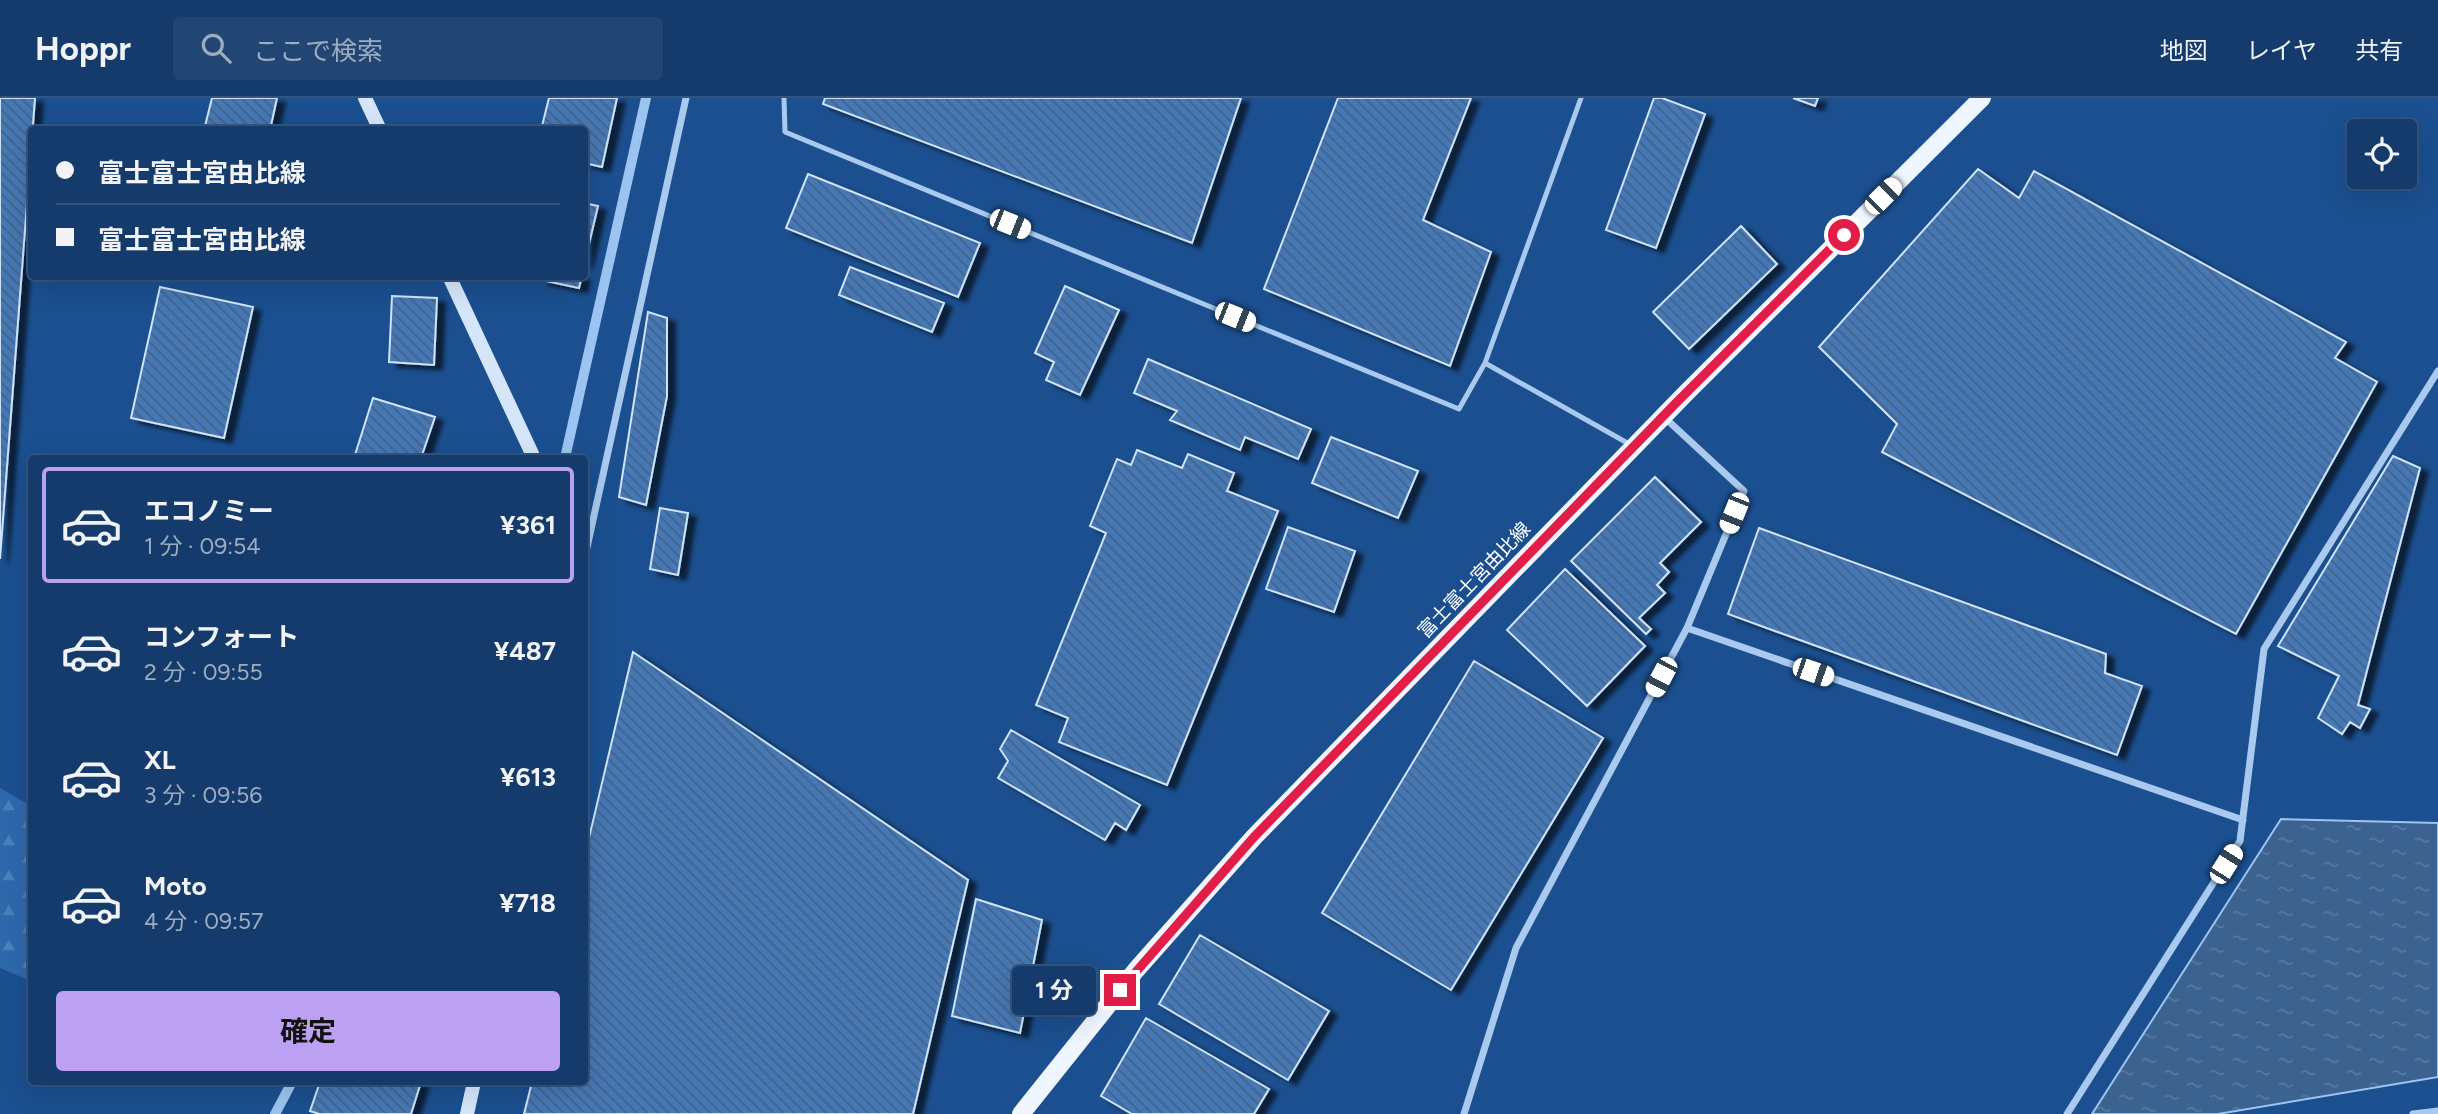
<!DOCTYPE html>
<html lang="ja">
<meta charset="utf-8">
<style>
body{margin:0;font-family:Figtree,"Noto Sans JP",sans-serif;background:#214673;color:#f1f3f6;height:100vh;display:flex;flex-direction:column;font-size:26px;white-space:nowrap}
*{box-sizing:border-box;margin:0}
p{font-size:23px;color:#9dadc1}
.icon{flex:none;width:38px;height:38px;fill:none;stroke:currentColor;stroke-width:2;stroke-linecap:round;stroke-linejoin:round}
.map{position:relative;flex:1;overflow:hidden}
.side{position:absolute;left:28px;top:357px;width:560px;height:630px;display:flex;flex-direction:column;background:#143b6b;border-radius:7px;box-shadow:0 7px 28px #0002,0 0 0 2px #33557e}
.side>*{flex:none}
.top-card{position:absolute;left:28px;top:28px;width:560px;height:154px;border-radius:7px;box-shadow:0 7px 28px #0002,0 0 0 2px #33557e;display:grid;align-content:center;height:154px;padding:0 28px;background:#143b6b}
.buttons{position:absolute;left:2347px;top:21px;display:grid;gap:14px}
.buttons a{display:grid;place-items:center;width:70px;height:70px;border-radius:7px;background:#143b6b;box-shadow:0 7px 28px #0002,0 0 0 2px #33557e;font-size:35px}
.end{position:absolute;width:32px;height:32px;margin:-16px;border:9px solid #e11d48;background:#fff;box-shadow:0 0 0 4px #fff}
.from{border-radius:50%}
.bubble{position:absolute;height:49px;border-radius:7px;background:#143b6b;box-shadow:0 7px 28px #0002,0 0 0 2px #33557e;font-size:23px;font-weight:700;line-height:49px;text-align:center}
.car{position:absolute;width:21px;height:42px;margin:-21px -10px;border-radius:9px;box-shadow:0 0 5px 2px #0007;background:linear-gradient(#fff 24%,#345 0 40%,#fff 0 76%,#345 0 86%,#fff 0)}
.top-card b{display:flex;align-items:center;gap:24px;height:66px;font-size:26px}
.top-card b+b{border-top:2px solid #33557e}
.top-card i{width:18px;height:18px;background:#f1f3f6}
ul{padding:12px 0 0;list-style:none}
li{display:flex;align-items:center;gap:21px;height:116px;margin:0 14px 10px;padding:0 14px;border:4px solid transparent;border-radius:7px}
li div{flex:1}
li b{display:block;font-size:26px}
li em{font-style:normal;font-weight:700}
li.active{border-color:#bca0f2}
li>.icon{width:63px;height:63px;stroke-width:1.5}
.action{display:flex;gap:14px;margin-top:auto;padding:14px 28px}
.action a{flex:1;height:80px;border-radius:7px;background:#bca0f2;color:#111;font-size:28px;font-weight:700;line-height:80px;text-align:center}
header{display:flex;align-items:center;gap:42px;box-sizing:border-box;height:98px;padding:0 35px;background:#143b6b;border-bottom:2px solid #33557e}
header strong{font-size:33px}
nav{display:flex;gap:38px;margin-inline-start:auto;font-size:24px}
.search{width:490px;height:63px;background:#214673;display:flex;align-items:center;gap:18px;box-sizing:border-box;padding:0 24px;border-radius:7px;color:#9dadc1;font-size:26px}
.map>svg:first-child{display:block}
</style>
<header>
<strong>Hoppr</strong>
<div class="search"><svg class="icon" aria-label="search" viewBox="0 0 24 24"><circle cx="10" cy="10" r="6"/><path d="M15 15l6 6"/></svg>ここで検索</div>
<nav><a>地図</a><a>レイヤ</a><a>共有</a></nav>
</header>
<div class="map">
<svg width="2438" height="1016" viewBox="0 0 2438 1016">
<defs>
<pattern id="forest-firs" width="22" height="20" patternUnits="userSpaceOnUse" patternTransform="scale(1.75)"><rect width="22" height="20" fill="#2e69ad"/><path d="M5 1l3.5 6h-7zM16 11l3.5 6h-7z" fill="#4d80b9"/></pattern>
<pattern id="water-ripples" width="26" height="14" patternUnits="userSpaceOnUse" patternTransform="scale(1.75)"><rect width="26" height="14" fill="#3c6290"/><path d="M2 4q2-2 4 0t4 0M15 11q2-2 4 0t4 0" fill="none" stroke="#597aa1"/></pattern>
<pattern id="building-back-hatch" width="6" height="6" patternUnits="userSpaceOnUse" patternTransform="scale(1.75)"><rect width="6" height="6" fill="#4478b7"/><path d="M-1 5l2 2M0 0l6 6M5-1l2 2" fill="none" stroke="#486282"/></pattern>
<filter id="shadow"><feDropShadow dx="8" dy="4.5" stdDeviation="2" flood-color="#0009"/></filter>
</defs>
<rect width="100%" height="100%" fill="#1b4f8f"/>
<path fill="url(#forest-firs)" d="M0 690 31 708V883L0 870Z"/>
<path fill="url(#water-ripples)" stroke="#9cc4f0" stroke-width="2" d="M2281 721 2438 725V979L2218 1016H2092Z"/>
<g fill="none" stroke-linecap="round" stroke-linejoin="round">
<path stroke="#9cc4f0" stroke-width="10" d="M565 360 646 0
M275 1016 292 984"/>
</g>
<path fill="url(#building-back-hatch)" stroke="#cfe3fa" stroke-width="2" filter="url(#shadow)" d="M0 0H35L0 461Z
M212 0H277L270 32H204Z
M549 0H617L602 69 584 65V32H541Z
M825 0H1241L1192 145 823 6Z
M1338 0H1471L1423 122 1491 154 1450 268 1264 191Z
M1654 0H1662L1705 16 1656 150 1606 132Z
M1793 0H1818L1815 8Z
M1978 71 2019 100 2034 73 2346 244 2335 260 2377 284 2236 536 1882 354 1897 326 1819 249Z
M808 76 980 145 958 199 786 130Z
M584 105 598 108 584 167Z
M1741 128 1777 166 1689 251 1653 214Z
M850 169 944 205 932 234 839 197Z
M541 178H582L579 190 541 182Z
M1065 188 1119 212 1080 297 1046 282 1054 264 1035 255Z
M160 189 253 209 224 340 131 320Z
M392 198 437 200 434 267 389 264Z
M648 214 667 220V298L646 407 619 399Z
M1148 261 1311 331 1298 361 1245 339 1240 352 1170 322 1177 313 1134 295Z
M373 300 435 319 421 360H354Z
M1331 339 1418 373 1398 420 1312 385Z
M1137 352 1182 370 1188 356 1234 375 1227 393 1278 413 1167 687 1059 644 1068 620 1036 607 1106 435 1090 428 1117 361 1131 367Z
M2393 358 2420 370 2358 607 2370 611 2360 630 2350 624 2342 636 2318 620 2339 578 2278 548Z
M1655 379 1701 424 1660 465 1669 474 1657 487 1665 495 1639 520 1651 531 1646 536 1571 463Z
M660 410 688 415 678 477 650 471Z
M1288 429 1355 453 1334 514 1266 491Z
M1759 430 2106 556 2105 575 2142 588 2117 657 1728 516Z
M1565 471 1645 548 1587 608 1507 532Z
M633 554 968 782 913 1016H524L532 984H584V761Z
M1474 563 1603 640 1451 892 1322 815Z
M1011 632 1140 707 1126 732 1115 725 1105 742 998 680 1008 663 1000 651Z
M976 801 1042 822 1020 935 952 918Z
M1200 837 1329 913 1288 982 1159 906Z
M1146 920 1269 991 1254 1016H1132L1101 998Z
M320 984H421L411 1016H319L310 1013Z"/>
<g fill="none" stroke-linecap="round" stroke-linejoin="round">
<path stroke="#a9c9ee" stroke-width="5" d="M784 0 785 34 1459 311 1485 265 1631 347
M1485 265 1581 0"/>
<path stroke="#a9c9ee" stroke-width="7" d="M1664 319 1744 393 1687 530 2243 722
M584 463 686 0
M1464 1016 1516 850 1687 530
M2067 1016 2240 743 2264 551 2438 273
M2413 1016 2438 1013"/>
<path stroke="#d6e6fa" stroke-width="14" d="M365 0 380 32
M449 178 534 360
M467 1016 474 984"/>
<path stroke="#f0f6ff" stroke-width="18" d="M1021 1016 1136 872 1254 739 1687 294 1982 0"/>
</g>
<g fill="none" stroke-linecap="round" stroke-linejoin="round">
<path stroke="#e11d48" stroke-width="9" d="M1120 892 1254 739 1675 306 1844 137"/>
</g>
<g text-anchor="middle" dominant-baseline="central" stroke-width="5" stroke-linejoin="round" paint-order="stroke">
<g font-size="19" fill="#fff" stroke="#1b4f8f">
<text transform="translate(1474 482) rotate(-46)">富士富士宮由比線</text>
</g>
</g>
</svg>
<div class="buttons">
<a><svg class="icon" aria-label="locate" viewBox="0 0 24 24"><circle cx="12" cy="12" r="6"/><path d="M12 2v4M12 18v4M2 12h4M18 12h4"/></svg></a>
</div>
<i class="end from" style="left:1844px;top:137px"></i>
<i class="end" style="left:1120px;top:892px"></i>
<div class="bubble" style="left:1012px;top:868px;width:84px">1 分</div>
<i class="car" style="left:1883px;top:98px;rotate:45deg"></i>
<i class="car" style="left:1010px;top:126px;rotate:112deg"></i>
<i class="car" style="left:1235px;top:219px;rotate:112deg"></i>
<i class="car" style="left:1734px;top:415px;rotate:202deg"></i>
<i class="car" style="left:1813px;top:574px;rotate:109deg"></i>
<i class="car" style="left:1661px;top:579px;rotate:208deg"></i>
<i class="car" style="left:2226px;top:766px;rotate:32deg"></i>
<div class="top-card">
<b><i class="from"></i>富士富士宮由比線</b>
<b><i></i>富士富士宮由比線</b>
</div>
<section class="side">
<ul>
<li class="active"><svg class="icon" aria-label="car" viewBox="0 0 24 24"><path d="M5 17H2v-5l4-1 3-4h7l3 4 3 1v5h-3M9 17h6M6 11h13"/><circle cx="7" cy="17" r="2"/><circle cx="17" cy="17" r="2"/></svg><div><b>エコノミー</b><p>1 分 · 09:54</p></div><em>¥361</em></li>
<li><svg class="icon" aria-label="car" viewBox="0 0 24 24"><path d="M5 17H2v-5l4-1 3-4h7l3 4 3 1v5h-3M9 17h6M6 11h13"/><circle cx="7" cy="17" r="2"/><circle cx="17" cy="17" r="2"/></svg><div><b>コンフォート</b><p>2 分 · 09:55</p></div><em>¥487</em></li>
<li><svg class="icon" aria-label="car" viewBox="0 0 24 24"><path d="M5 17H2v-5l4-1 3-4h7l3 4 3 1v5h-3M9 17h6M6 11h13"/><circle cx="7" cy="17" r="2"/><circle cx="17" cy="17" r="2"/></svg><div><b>XL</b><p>3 分 · 09:56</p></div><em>¥613</em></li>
<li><svg class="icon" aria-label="car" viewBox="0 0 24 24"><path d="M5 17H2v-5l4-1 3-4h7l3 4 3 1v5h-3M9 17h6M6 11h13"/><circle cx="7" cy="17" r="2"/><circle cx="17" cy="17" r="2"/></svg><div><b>Moto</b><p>4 分 · 09:57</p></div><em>¥718</em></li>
</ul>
<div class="action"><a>確定</a></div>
</section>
</div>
